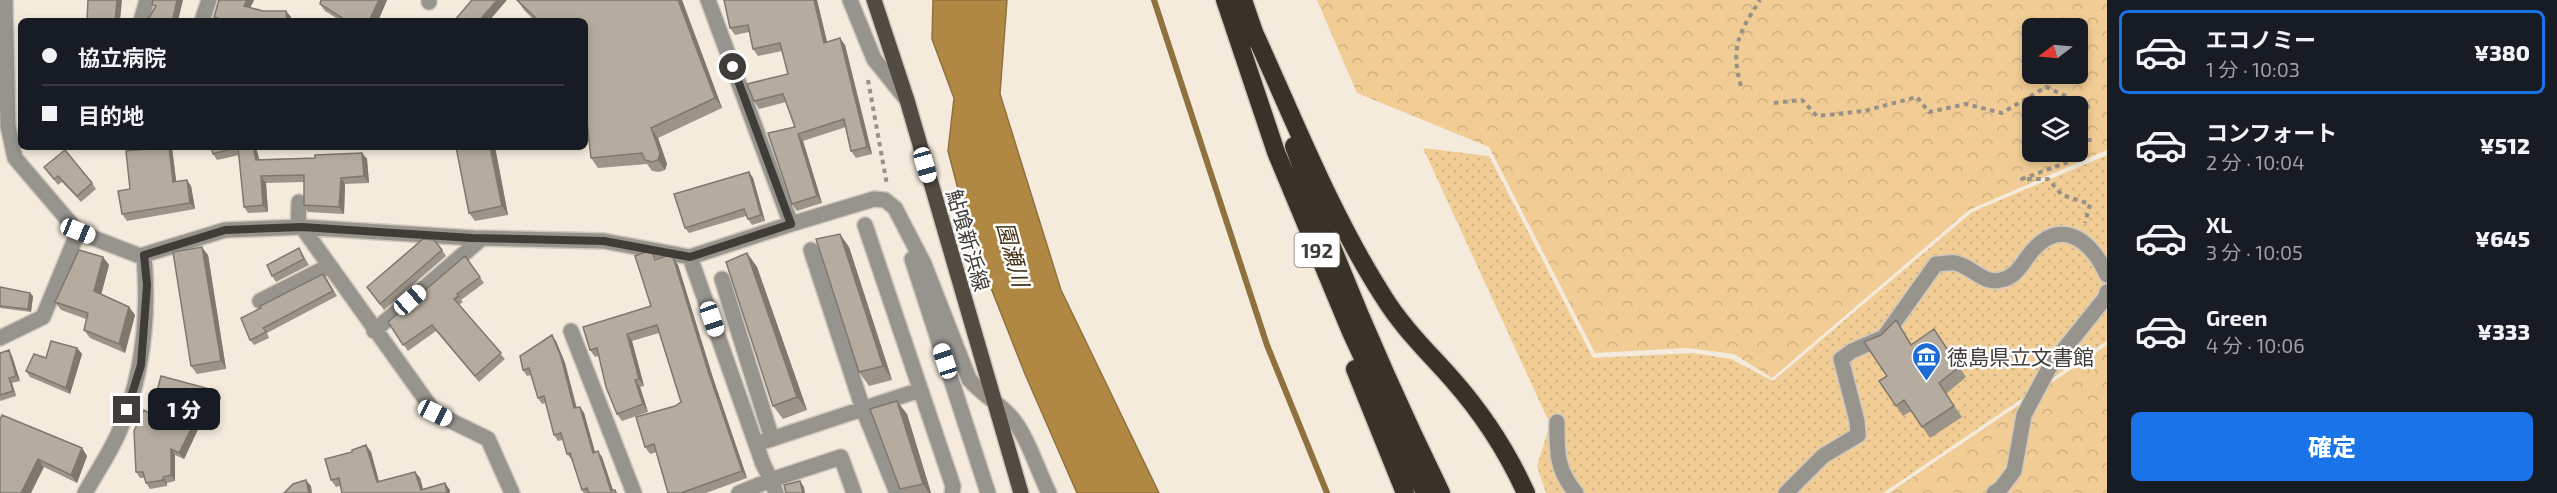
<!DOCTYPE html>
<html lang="ja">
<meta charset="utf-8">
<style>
body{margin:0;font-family:"Exo 2","Noto Sans JP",sans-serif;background:#20242c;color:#f1f3f6;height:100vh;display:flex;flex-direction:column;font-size:22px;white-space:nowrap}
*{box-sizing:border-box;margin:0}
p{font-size:20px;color:#9ea1a6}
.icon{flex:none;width:33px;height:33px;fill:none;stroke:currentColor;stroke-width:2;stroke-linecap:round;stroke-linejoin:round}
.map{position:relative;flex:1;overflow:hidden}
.details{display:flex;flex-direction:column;background:#171b24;width:450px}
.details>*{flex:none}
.guide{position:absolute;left:18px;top:18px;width:570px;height:132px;border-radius:9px;box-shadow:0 3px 9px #0003;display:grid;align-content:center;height:132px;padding:0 24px;background:#171b24}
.needle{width:39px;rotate:254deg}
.buttons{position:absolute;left:2022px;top:18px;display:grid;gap:12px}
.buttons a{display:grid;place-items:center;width:66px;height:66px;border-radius:9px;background:#171b24;box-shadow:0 3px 9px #0003;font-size:30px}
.end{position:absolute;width:27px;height:27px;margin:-14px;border:8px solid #403c37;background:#fff;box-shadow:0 0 0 3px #fff}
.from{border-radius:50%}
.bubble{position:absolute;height:42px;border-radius:9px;background:#171b24;box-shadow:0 3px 9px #0003;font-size:20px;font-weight:800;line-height:42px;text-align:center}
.car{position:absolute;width:18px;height:36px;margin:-18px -9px;border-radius:8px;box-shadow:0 0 4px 2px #0007;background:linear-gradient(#fff 24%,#345 0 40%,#fff 0 76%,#345 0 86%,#fff 0)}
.guide b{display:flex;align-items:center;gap:21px;height:57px;font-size:22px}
.guide b+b{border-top:2px solid #363941}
.guide i{width:15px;height:15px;background:#f1f3f6}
ul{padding:10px 0 0;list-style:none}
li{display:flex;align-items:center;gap:18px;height:84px;margin:0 12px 9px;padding:0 12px;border:3px solid transparent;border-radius:9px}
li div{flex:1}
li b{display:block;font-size:22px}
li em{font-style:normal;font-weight:800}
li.on{border-color:#1a73e8}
li>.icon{width:54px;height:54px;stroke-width:1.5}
.action{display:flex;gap:12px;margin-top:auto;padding:12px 24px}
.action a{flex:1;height:69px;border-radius:9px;background:#1a73e8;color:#fff;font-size:24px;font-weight:800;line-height:69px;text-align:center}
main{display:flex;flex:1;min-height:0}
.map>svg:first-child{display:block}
</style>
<main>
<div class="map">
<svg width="2107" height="493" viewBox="0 0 2107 493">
<defs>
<pattern id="forest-crowns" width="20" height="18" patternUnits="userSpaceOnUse" patternTransform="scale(1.5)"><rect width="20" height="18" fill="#f1cd95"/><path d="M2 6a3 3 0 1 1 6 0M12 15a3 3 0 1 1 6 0" fill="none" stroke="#d0b181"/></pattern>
<pattern id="park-dots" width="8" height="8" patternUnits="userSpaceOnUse" patternTransform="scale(1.5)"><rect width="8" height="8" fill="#f1cd95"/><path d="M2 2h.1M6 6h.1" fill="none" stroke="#d0b181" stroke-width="1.8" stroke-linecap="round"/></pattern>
</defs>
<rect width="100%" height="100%" fill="#f4ebdd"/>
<path fill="url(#forest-crowns)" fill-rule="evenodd" d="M1317 0H2107V150L1969 210 1772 378 1734 354 1687 348 1595 353 1489 147 1357 93ZM2032 28H2078V74H2032ZM2032 106H2078V152H2032Z
M2107 345V493H1889Z"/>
<path fill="url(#park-dots)" d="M1423 148 1489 156 1593 358 1693 353 1731 359 1773 381 1972 212 2107 155V341L1883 493H1546L1537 466 1550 424Z"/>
<path fill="#b18843" stroke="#8f713f" stroke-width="1.5" d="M933 0H1007L1000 94 1061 290 1159 493H1077L1025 374 970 235 948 151 954 98 932 39Z"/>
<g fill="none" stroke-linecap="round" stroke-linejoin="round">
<path stroke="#8f713f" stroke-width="6" d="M1154 0 1267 345 1327 493"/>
<defs>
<path id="minor" d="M5 0 8 126 15 158 78 232
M708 0 791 224 874 199 885 200 895 208 924 264 969 379C981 394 999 403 1011 417 1028 437 1037 469 1049 493
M850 0 874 59 907 100
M429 2V0
M141 21 147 0
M202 21 209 0
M865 225 953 486 952 493
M298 227 299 202
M302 227 435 413 488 439 512 493
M811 250 863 409 897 493
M690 257 763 464 771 480 739 493
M912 259 988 493
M722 279 772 439
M260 301 329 266
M374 331 481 239
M571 331 634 493
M0 338 43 317 78 232 140 256 225 230 302 227 473 238 604 241 690 257 791 224
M1557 422C1557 452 1556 469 1576 493
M756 444 920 390
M85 493C96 473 110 453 119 432 143 377 149 314 144 255
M776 493 771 480 841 457 854 493
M1786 493 1823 456 1858 435 1857 421 1841 359 1852 351 1884 337 1936 264C1942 264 1949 262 1955 263 1972 266 1983 285 2001 280 2019 276 2023 260 2034 249 2064 216 2093 244 2107 275
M1994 493 2001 488 2014 471 2024 415 2049 368 2106 297 2107 292"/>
<path id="major" d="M874 0 907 100 1021 493"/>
<path id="highway" d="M1225 0 1276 152 1351 332 1425 493
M1243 0 1257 41
M1253 30C1294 119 1330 213 1383 296 1402 327 1428 352 1452 379 1483 414 1507 451 1526 493
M1294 146C1336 264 1386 380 1441 493
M1355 369 1405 493"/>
</defs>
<use href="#minor" stroke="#d0c8bc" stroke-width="18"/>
<use href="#major" stroke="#d0c8bc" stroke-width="18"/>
<use href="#highway" stroke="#d0c8bc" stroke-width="21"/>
<path stroke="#979188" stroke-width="4" stroke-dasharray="4.5 4.5" stroke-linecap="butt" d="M868 80 887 185
M1741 86C1730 47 1739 33 1760 0
M1774 103 1802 100 1817 116 1864 111 1917 97 1929 112 1966 104 2002 113 2046 87 2088 106 2084 125 2078 128
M2078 140H2090L2079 158 2022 179H2048L2062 195 2090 204 2085 223"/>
<use href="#minor" stroke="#97938d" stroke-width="15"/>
<use href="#major" stroke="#514b41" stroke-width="15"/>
<use href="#highway" stroke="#393228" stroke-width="18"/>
</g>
<path fill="#9c9489" d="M219 0H254L250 8 263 11H286L291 17V21H216L214 17Z
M321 0H387L378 21H341L325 11 320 4Z
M517 0H682L722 108 658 138 667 164 665 170 659 172 652 171 647 164 598 168 591 158 586 106 585 21H535L524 10Z
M724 0H817L827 42 845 45 872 154 856 158 851 151 846 127 803 141 822 203 797 211 792 204 795 127 786 102 759 109 754 101 788 74 782 51 758 56 753 49 749 32 735 35 730 28Z
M148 147H172L176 181 191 186 195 209 127 221 122 214 130 189 148 149Z
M211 147H256L259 159 315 158 362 153 367 159 369 183 345 184 344 214 308 212 304 205V182L266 183 268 212 248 213 244 207 239 155 217 160 213 154Z
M457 147H495L508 215 475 221 469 213Z
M44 167 92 183 96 189 81 202 62 182 58 185Z
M749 172 753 178 765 221 752 225 746 216 689 233 685 228Z
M849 247 892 380 869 386 859 372Z
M299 248 309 265 276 282 272 276Z
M442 250 446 256 384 310 367 287Z
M747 253 757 267 807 410 783 419 773 406Z
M208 255 226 369 197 374 191 366Z
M465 256 484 283 461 300 463 302 459 305 505 359 479 382 436 331 408 351 388 322Z
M103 257 109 265 101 294 129 307 135 315 125 353 90 338 84 330 86 319 61 310 55 302Z
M657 259 678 265 713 378 747 478 706 493H668L657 452 650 454 645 447 675 406 681 402 659 333 632 341 644 386 640 387 648 412 622 421 617 414 599 356 595 357 590 350 651 306Z
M327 279 337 296 267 333 269 338 254 345 250 340 241 318Z
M0 287 30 293 33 296 31 312 0 308Z
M1903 331 1912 345 1941 340 1966 377 1946 394 1962 417 1930 438 1911 411 1903 416 1879 381 1887 376Z
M556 341 565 363 577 408 580 407 584 413 595 452 602 457 613 490 618 493H584L582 490 572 460 567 454 563 440 558 441 554 435 545 403 542 404 538 398 531 375 527 376 523 370Z
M77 348 82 354 70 394 30 377 26 371 46 358Z
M9 350 12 356 20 381 12 383 16 396 0 401V353Z
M217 391 221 397 214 424 202 421 184 459 175 455V481L167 483V486L150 489 146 483 145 478H140L136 472 151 414Z
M907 414 931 493H903L900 489Z
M0 420 82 448 87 456 77 483 44 467Z
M366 445 371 452 379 482 415 472 420 478 423 489 445 483 450 493H342L340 486 336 487 331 480 325 459 352 452V450Z"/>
<path fill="#7f786f" d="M117 0H122L120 21H115Z
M177 0H183L178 21H174L173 19Z
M247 0H254L248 12 244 6Z
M379 0H387L378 21H369Z
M497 0H507L489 21H479Z
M678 0H682L722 108 715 98Z
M814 0H817L829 50 824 43Z
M286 11 291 17V21H287Z
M840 38 845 45 872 154 867 147Z
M651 128 658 138 667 164 665 170 658 160Z
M798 134 803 141 822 203 817 196Z
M169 147H172L177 188 173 182Z
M253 147H256L261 166 256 160Z
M490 147H495L508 215 502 206Z
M362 153 367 159 369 183 364 176Z
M749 172 753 178 765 221 761 215Z
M261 176 266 183 268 212 263 205Z
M341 178 345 184 344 214 339 207Z
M187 180 191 186 195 209 190 203Z
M840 234 849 247 892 380 883 366Z
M202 247 208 255 226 369 221 361Z
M747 253 757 267 807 410 797 397Z
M103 257 109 265 100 299 94 291Z
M673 257 678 265 713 378 747 478 742 471 708 371Z
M30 293 33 296 31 312 28 309Z
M129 307 135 315 125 353 119 344Z
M627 334 632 341 644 386 639 379Z
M552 335 556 341 565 363 578 414 574 408Z
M77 348 82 354 70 394 66 388Z
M9 350 12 356 20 381 16 376Z
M9 378 12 383 16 396 13 391Z
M635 380 640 387 648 412 643 404Z
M217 391 221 397 214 424 210 418Z
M897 401 907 414 931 493H929L923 484Z
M580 407 584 413 597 459 593 453Z
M198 415 202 421 184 459 179 453Z
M366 445 371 452 381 489 377 482Z
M82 448 87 456 77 483 71 475Z
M171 449 175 455V481L171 475Z
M598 451 602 457 614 493 611 491Z
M38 459 44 467 31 493H21Z
M415 472 420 478 424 493 421 490Z
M163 477 167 483V486L163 480Z
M306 480 311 486 312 493H309Z
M800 481 804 487 805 493H803Z
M445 483 450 490V493H447Z"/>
<path fill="#b5ac9f" stroke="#7f786f" stroke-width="1.5" d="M88 0H117L115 21H87Z
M153 0H177L173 19 177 21H147L156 6 152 4Z
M219 0H247L244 6 263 11H286L287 21H226L214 17Z
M321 0H379L369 21H347L320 4Z
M472 0H497L479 21H454Z
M517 0H678L715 98 651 128 660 153 658 160 652 162 645 160 642 153 591 158 585 104V21H539Z
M724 0H814L824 43 840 38 867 147 851 151 844 119 798 134 817 196 792 204 768 133 795 127 783 94 754 101 747 84 788 74 780 43 753 49 748 25 730 28Z
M148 147H169L173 182 187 180 190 203 122 214 118 191 130 189 126 151 148 149Z
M211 147H253L256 160 315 158V155L362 153 364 176 341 178 339 207 304 205V175L261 176 263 205 244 207 238 147 213 154Z
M456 147H490L502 206 469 213Z
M65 150 92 183 77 196 58 176 54 179 44 167Z
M749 172 761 215 748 219 744 209 685 228 674 194Z
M840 234 883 366 859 372 816 239Z
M423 239 434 240 442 250 380 304 367 287Z
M202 247 221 361 191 366 173 252Z
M299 248 304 259 272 276 267 265Z
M79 250 103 257 94 291 129 307 119 344 84 330 88 313 55 302Z
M646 252 653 254 655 260 666 256 673 257 708 371 742 471 681 493H668L654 444 645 447 636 417 675 406 681 402 657 325 627 334 639 379 635 380 643 404 617 414 606 387 597 348 590 350 583 327 651 306 635 256Z
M747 253 797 397 773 406 726 262Z
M465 256 480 277 457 294 459 296 454 299 501 353 475 376 432 325 403 345 388 322Z
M323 274 333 291 263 328 266 332 250 340 241 318 261 308 260 306Z
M0 287 30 293 28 309 0 306Z
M1896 320 1911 345 1934 329 1959 367 1939 383 1954 406 1922 427 1904 400 1896 406 1879 381 1887 376 1864 342 1881 335Z
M552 335 561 357 574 408 580 407 593 453 598 451 611 491 615 490 616 493H589L587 488 582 490 570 453 567 454 561 433 554 435 544 396 538 398 529 368 523 370 520 356Z
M51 341 77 348 66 388 26 371 34 354 46 358Z
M9 350 16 376 9 378 13 391 0 395V353Z
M161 376 217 391 210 418 198 415 179 453 171 449V475L163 477V480L146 483 143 472H136L134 431 144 410 151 414Z
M897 401 923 484 900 489 870 409Z
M2 415 82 448 71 475 38 459 21 493H0V420Z
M366 445 377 482 415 472 421 490 445 483 447 493H342L339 478 331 480 325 459 352 452V450Z
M306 480 309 493H284L293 484Z
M800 481 803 493H786L784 485Z"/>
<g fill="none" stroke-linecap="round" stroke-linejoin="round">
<path stroke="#403c37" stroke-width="8" d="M127 410 141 365 147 285 144 255 225 230 302 227 472 238 604 241 690 257 791 224 733 67"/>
</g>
<defs>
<symbol id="museum-pin" viewBox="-11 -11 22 30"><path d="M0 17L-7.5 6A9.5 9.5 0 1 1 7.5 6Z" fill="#1f6bd6" stroke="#fff"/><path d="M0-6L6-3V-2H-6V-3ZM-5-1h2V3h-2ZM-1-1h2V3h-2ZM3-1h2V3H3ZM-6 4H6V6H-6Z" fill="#fff"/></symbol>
</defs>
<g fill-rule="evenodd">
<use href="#museum-pin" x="1910" y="340" width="33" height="45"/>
</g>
<g text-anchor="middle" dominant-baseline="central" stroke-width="5" stroke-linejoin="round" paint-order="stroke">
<rect fill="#fff" stroke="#797673" stroke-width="1.5" x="1294.5" y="233" width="45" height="34" rx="4.5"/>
<g font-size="20" font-weight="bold" fill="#403c37">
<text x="1317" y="250">192</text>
</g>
<g font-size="21" fill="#403c37" stroke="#fff">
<text transform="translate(969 240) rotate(74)">鮎喰新浜線</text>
</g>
<g font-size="21" fill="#403c37" stroke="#fff" text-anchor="start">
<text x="1947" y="356">徳島県立文書館</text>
</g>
<g font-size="22" font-style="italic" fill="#443213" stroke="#fff">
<text transform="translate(1014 254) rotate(75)">園瀬川</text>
</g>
</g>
</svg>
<div class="buttons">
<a><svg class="needle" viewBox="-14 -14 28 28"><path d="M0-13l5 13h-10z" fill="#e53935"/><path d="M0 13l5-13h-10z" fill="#9ea1a6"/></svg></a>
<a><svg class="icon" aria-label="layers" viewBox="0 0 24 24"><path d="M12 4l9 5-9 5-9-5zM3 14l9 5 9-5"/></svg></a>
</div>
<i class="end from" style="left:733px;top:67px"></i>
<i class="end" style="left:127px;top:410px"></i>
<div class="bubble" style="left:148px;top:388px;width:72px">1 分</div>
<i class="car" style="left:925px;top:165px;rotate:164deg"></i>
<i class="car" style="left:78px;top:231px;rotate:112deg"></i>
<i class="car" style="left:410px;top:300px;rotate:49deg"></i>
<i class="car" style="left:712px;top:319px;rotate:161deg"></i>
<i class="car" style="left:945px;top:361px;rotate:342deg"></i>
<i class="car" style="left:435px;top:413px;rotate:116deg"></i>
<div class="guide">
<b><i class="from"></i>協立病院</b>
<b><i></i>目的地</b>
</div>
</div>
<section class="details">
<ul>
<li class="on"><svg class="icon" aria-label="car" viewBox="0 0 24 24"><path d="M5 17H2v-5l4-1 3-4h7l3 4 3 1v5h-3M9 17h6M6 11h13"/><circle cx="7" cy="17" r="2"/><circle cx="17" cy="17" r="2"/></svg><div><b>エコノミー</b><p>1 分 · 10:03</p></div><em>¥380</em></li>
<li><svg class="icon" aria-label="car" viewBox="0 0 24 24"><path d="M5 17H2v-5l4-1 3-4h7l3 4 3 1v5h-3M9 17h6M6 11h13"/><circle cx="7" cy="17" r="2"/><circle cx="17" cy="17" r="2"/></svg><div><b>コンフォート</b><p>2 分 · 10:04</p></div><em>¥512</em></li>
<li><svg class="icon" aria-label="car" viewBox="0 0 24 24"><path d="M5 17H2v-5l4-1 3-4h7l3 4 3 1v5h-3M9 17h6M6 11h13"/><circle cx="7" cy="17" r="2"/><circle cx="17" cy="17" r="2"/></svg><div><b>XL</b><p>3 分 · 10:05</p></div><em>¥645</em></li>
<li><svg class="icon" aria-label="car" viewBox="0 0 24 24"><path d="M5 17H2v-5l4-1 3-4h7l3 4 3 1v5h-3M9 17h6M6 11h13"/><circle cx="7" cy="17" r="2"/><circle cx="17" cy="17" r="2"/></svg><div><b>Green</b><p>4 分 · 10:06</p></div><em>¥333</em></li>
</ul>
<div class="action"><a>確定</a></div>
</section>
</main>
